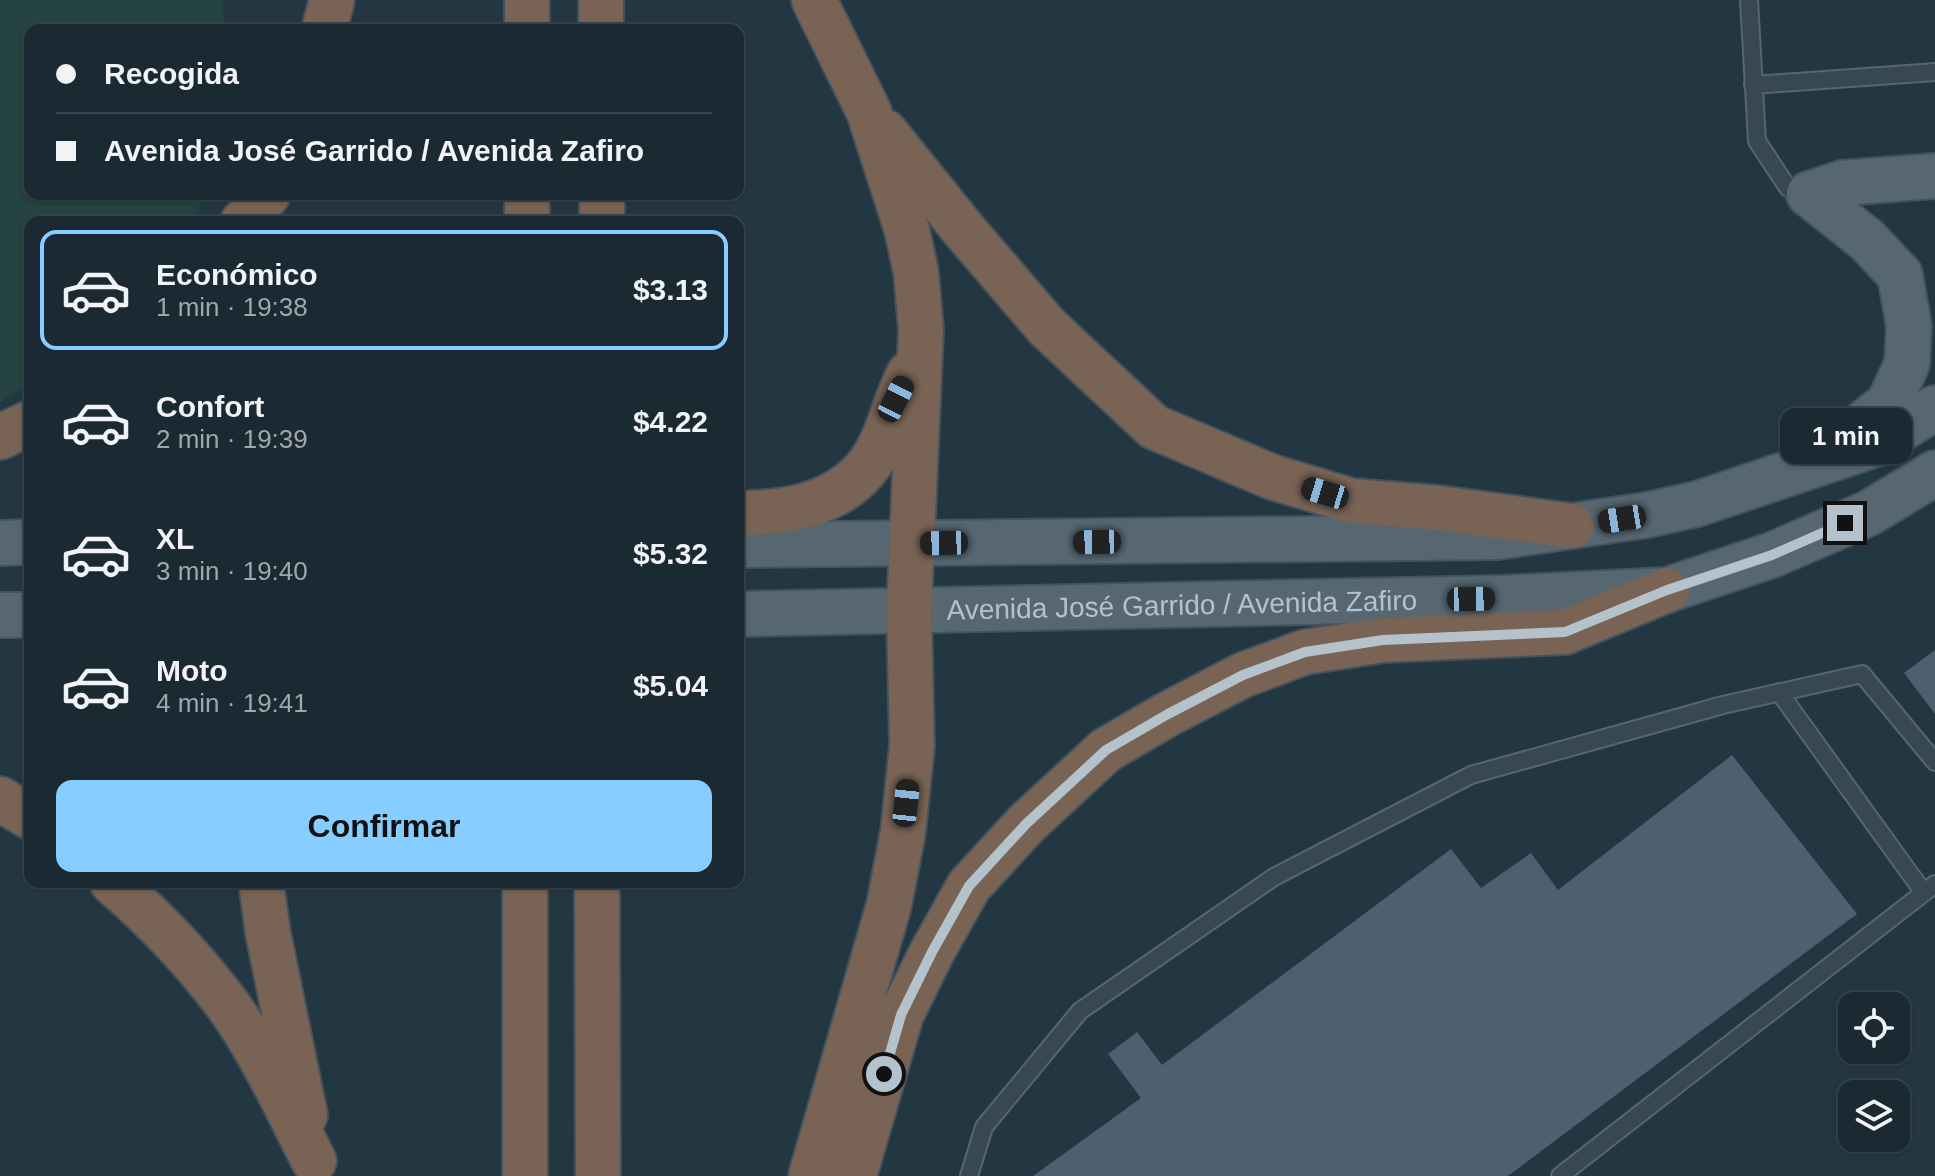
<!DOCTYPE html>
<html lang="es">
<meta charset="utf-8">
<style>
body{margin:0;font-family:Helvetica,sans-serif;background:#27353e;color:#f1f3f6;height:100vh;display:flex;flex-direction:column;font-size:30px;white-space:nowrap}
*{box-sizing:border-box;margin:0}
p{font-size:26px;color:#9fa6ac}
.icon{flex:none;width:44px;height:44px;fill:none;stroke:currentColor;stroke-width:2;stroke-linecap:round;stroke-linejoin:round}
.map{position:relative;flex:1;overflow:hidden}
.drawer{position:absolute;left:24px;top:216px;width:720px;height:672px;display:flex;flex-direction:column;background:#1a2932;border-radius:16px;box-shadow:0 2px 6px #0004,0 0 0 2px #38454d}
.drawer>*{flex:none}
.guide{position:absolute;left:24px;top:24px;width:720px;height:176px;border-radius:16px;box-shadow:0 2px 6px #0004,0 0 0 2px #38454d;display:grid;align-content:center;height:176px;padding:0 32px;background:#1a2932}
.fabs{position:absolute;left:1838px;top:992px;display:grid;gap:16px}
.fabs a{display:grid;place-items:center;width:72px;height:72px;border-radius:16px;background:#1a2932;box-shadow:0 2px 6px #0004,0 0 0 2px #38454d;font-size:40px}
.end{position:absolute;width:36px;height:36px;margin:-18px;border:10px solid #b4c2cc;background:#111;box-shadow:0 0 0 4px #111}
.from{border-radius:50%}
.bubble{position:absolute;height:56px;border-radius:16px;background:#1a2932;box-shadow:0 2px 6px #0004,0 0 0 2px #38454d;font-size:26px;font-weight:700;line-height:56px;text-align:center}
.car{position:absolute;width:24px;height:48px;margin:-24px -12px;border-radius:10px;box-shadow:0 0 6px 2px #0007;background:linear-gradient(#222 24%,#8ab4d8 0 40%,#222 0 76%,#8ab4d8 0 86%,#222 0)}
.guide b{display:flex;align-items:center;gap:28px;height:76px;font-size:30px}
.guide b+b{border-top:2px solid #38454d}
.guide i{width:20px;height:20px;background:#f1f3f6}
ul{padding:14px 0 0;list-style:none}
li{display:flex;align-items:center;gap:24px;height:120px;margin:0 16px 12px;padding:0 16px;border:4px solid transparent;border-radius:16px}
li div{flex:1}
li b{display:block;font-size:30px}
li em{font-style:normal;font-weight:700}
li.current{border-color:#86ceff}
li>.icon{width:72px;height:72px;stroke-width:1.5}
.action{display:flex;gap:16px;margin-top:auto;padding:16px 32px}
.action a{flex:1;height:92px;border-radius:16px;background:#86ceff;color:#111;font-size:32px;font-weight:700;line-height:92px;text-align:center}
.map>svg:first-child{display:block}
</style>
<div class="map">
<svg width="1935" height="1176" viewBox="0 0 1935 1176">
<rect width="100%" height="100%" fill="#233742"/>
<path fill="#254340" d="M0 0H222L225 30H30V194H206L191 222H30V384L0 402Z"/>
<path fill="#4c616d" d="M1935 650V714L1904 673Z
M1732 755 1857 914 1508 1176H1033L1141 1098 1108 1054 1137 1032 1162 1065 1451 849 1481 888 1531 853 1558 890Z"/>
<g fill="none" stroke-linecap="round" stroke-linejoin="round">
<defs>
<path id="service" d="M1749 0 1757 141 1788 188 1808 194
M1753 85 1935 72
M1779 692 1924 893
M969 1176 984 1127 1080 1011 1274 877 1471 775 1723 705 1862 674 1935 762
M1560 1176 1935 884"/>
<g id="primary">
<path d="M1809 194 1867 240 1900 275 1909 326 1907 364 1889 403 1847 437"/>
<path d="M1809 194 1842 183 1935 176"/>
<path d="M0 543 30 542"/>
<path d="M738 545 1497 537 1647 515 1697 504 1876 444 1935 408"/>
<path id="s1" d="M738 614 1502 598 1667 590 1772 555 1869 513 1935 473"/>
<path d="M0 615H30"/>
</g>
<path id="motorway" d="M601 0V30
M324 30 332 0
M527 30V0
M885 132 963 229 1047 327 1154 427 1272 477 1352 501 1439 508 1572 526
M602 194V222
M243 222 268 194
M527 222V194
M0 437 30 423
M738 513C795 514 855 501 881 444 892 421 897 397 909 374
M0 799 30 817
M112 882C154 918 194 960 227 1004 262 1052 287 1109 314 1161
M261 882 268 933 305 1115
M597 882 598 1176
M525 1176V882
M811 1176 889 905 903 832 912 746 909 610 921 330 916 272 907 230 869 112 814 0
M854 1176 901 1015 932 952 969 886 1026 824 1106 750 1168 714 1243 675 1305 652 1383 640 1565 632 1667 590"/>
</defs>
<use href="#service" stroke="#56656f" stroke-width="20"/>
<use href="#primary" stroke="#44545e" stroke-width="48"/>
<use href="#motorway" stroke="#43525c" stroke-width="48"/>
<use href="#service" stroke="#384852" stroke-width="16"/>
<use href="#primary" stroke="#566772" stroke-width="44"/>
<use href="#motorway" stroke="#786354" stroke-width="44"/>
</g>
<g fill="none" stroke-linecap="round" stroke-linejoin="round">
<path stroke="#b4c2cc" stroke-width="10" d="M884 1074 901 1015 932 952 969 886 1026 824 1106 750 1168 714 1243 675 1305 652 1383 640 1565 632 1667 590 1772 555 1845 523"/>
</g>
<g text-anchor="middle" dominant-baseline="central" stroke-width="6" stroke-linejoin="round" paint-order="stroke">
<g font-size="28" fill="#b4c2cc" stroke="#1d2d37">
<text stroke="none"><textPath href="#s1" startOffset="444">Avenida José Garrido / Avenida Zafiro</textPath></text>
</g>
</g>
</svg>
<div class="fabs">
<a><svg class="icon" aria-label="locate" viewBox="0 0 24 24"><circle cx="12" cy="12" r="6"/><path d="M12 2v4M12 18v4M2 12h4M18 12h4"/></svg></a>
<a><svg class="icon" aria-label="layers" viewBox="0 0 24 24"><path d="M12 4l9 5-9 5-9-5zM3 14l9 5 9-5"/></svg></a>
</div>
<i class="end from" style="left:884px;top:1074px"></i>
<i class="end" style="left:1845px;top:523px"></i>
<div class="bubble" style="left:1780px;top:408px;width:132px">1 min</div>
<i class="car" style="left:896px;top:399px;rotate:27deg"></i>
<i class="car" style="left:1325px;top:493px;rotate:287deg"></i>
<i class="car" style="left:1622px;top:519px;rotate:261deg"></i>
<i class="car" style="left:1097px;top:542px;rotate:269deg"></i>
<i class="car" style="left:944px;top:543px;rotate:269deg"></i>
<i class="car" style="left:1471px;top:599px;rotate:89deg"></i>
<i class="car" style="left:906px;top:803px;rotate:6deg"></i>
<div class="guide">
<b><i class="from"></i>Recogida</b>
<b><i></i>Avenida José Garrido / Avenida Zafiro</b>
</div>
<section class="drawer">
<ul>
<li class="current"><svg class="icon" aria-label="car" viewBox="0 0 24 24"><path d="M5 17H2v-5l4-1 3-4h7l3 4 3 1v5h-3M9 17h6M6 11h13"/><circle cx="7" cy="17" r="2"/><circle cx="17" cy="17" r="2"/></svg><div><b>Económico</b><p>1 min · 19:38</p></div><em>$3.13</em></li>
<li><svg class="icon" aria-label="car" viewBox="0 0 24 24"><path d="M5 17H2v-5l4-1 3-4h7l3 4 3 1v5h-3M9 17h6M6 11h13"/><circle cx="7" cy="17" r="2"/><circle cx="17" cy="17" r="2"/></svg><div><b>Confort</b><p>2 min · 19:39</p></div><em>$4.22</em></li>
<li><svg class="icon" aria-label="car" viewBox="0 0 24 24"><path d="M5 17H2v-5l4-1 3-4h7l3 4 3 1v5h-3M9 17h6M6 11h13"/><circle cx="7" cy="17" r="2"/><circle cx="17" cy="17" r="2"/></svg><div><b>XL</b><p>3 min · 19:40</p></div><em>$5.32</em></li>
<li><svg class="icon" aria-label="car" viewBox="0 0 24 24"><path d="M5 17H2v-5l4-1 3-4h7l3 4 3 1v5h-3M9 17h6M6 11h13"/><circle cx="7" cy="17" r="2"/><circle cx="17" cy="17" r="2"/></svg><div><b>Moto</b><p>4 min · 19:41</p></div><em>$5.04</em></li>
</ul>
<div class="action"><a>Confirmar</a></div>
</section>
</div>
